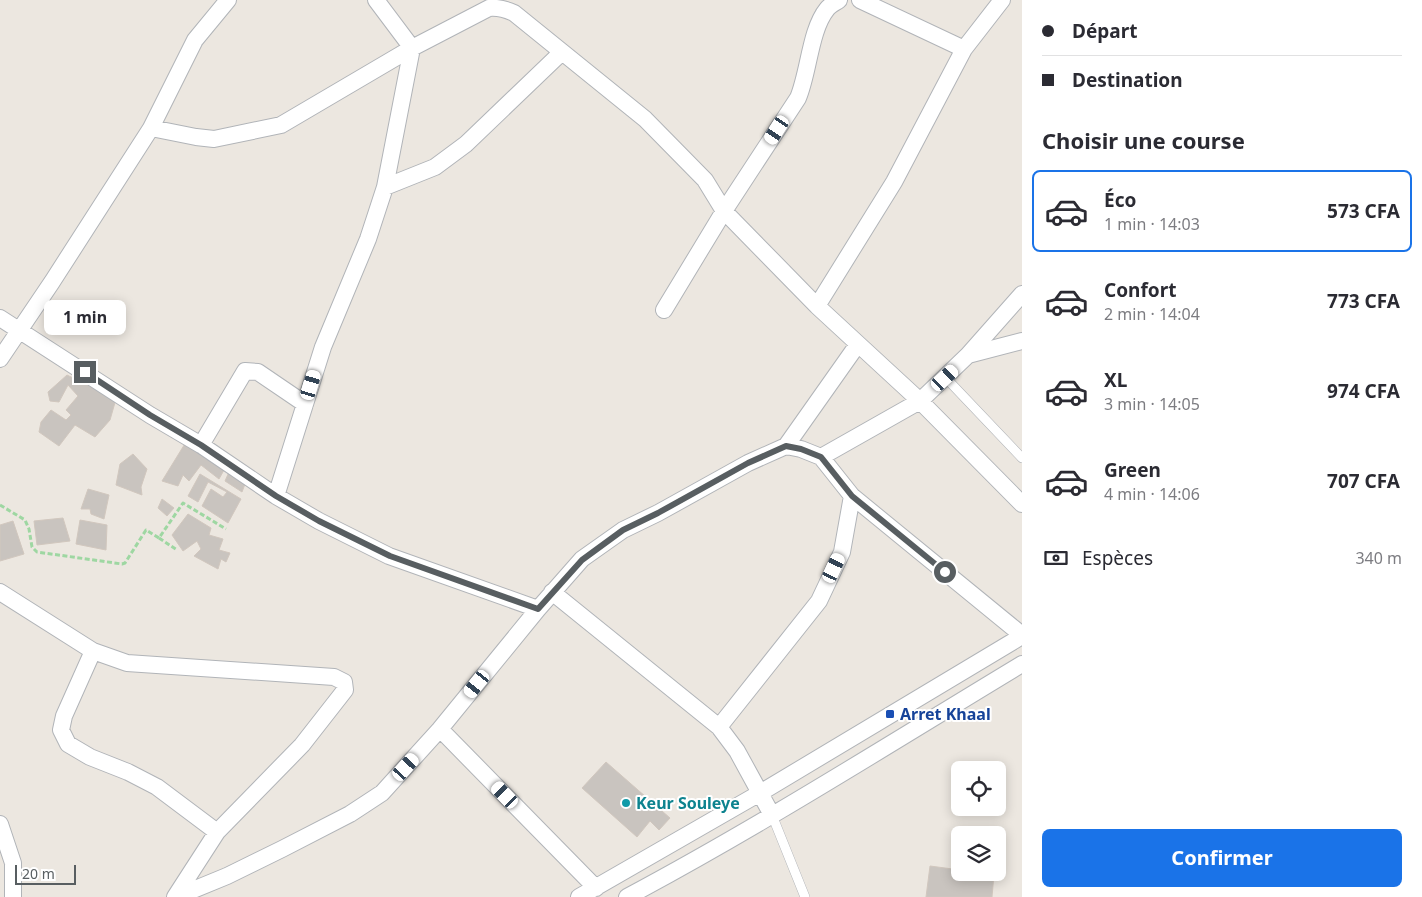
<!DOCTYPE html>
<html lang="fr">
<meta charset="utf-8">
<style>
body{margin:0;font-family:"Noto Sans",sans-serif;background:#f2f2f3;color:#2b2b33;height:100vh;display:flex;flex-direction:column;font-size:19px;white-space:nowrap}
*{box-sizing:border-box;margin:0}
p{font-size:16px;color:#7c7c81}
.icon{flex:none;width:28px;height:28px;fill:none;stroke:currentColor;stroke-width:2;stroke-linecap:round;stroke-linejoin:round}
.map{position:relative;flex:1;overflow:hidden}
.sheet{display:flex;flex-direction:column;background:#fff;width:400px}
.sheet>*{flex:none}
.guide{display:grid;align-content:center;height:110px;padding:0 20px;background:#fff}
.buttons{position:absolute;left:951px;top:761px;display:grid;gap:10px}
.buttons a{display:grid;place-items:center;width:55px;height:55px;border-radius:8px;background:#fff;box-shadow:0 2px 12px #0003;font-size:25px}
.scale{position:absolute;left:15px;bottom:12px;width:61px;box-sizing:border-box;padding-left:5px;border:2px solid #585e61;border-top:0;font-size:14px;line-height:18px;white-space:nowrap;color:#585e61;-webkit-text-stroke:4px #fff;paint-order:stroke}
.end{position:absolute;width:22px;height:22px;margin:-11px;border:6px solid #585e61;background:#fff;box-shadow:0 0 0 2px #fff}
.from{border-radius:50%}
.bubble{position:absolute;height:35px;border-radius:8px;background:#fff;box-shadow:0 2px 12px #0003;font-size:16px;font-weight:700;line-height:35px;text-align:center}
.car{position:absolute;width:15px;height:30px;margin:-15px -8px;border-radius:6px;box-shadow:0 0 4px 1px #0007;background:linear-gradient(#fff 24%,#345 0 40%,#fff 0 76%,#345 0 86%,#fff 0)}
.guide b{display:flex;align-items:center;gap:18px;height:48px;font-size:19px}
.guide b+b{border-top:1px solid #e1e1e2}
.guide i{width:12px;height:12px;background:#2b2b33}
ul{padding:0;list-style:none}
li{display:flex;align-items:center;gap:15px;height:82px;margin:0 10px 8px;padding:0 10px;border:2px solid transparent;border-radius:8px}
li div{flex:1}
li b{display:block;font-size:19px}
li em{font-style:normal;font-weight:700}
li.on{border-color:#1a73e8}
li>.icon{width:45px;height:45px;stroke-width:1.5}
h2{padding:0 20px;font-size:22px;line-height:60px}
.pay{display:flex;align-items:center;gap:12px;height:55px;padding:0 20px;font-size:19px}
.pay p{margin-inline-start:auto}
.primary-button{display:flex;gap:10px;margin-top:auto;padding:10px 20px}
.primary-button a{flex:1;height:58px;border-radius:8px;background:#1a73e8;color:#fff;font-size:20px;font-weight:700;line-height:58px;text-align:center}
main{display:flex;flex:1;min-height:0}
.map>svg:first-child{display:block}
</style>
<main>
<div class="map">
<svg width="1022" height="897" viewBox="0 0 1022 897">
<rect width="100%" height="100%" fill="#ece7e0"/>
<path fill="#c9c4bf" stroke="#d1c7be" d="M67 375 116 399 110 420 95 437 75 425 59 446 39 432 41 422 51 410 66 420 71 415 66 410 78 396 68 385 59 402 50 401 48 392Z
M186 442 224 470 219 479 201 465 189 481 183 475 178 486 162 481Z
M133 454 147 469 141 487 142 495 116 485 120 464Z
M229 472 245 484 242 492 225 481Z
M200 474 241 499 228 523 202 506 211 489 223 497 227 492 208 482 198 502 188 496Z
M88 489 109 495 104 519 91 514 90 509H81Z
M162 499 174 508 167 516 158 508Z
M188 514 211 528 209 535 223 539 219 550 230 553 226 562 221 559 218 569 194 556 201 549 197 541 183 551 172 535Z
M63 518 70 541 37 545 34 521Z
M80 520 107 525 106 550 76 544Z
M13 521 24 554 0 561V525Z
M606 762 670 818 659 830 650 821 637 837 582 788Z
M930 866 960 870V872L994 874 992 897H926Z"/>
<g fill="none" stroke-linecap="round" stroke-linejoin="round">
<defs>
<path id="lane" d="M945 377 1022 458
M772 815 805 897"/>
<path id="street" d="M860 0 964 49
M151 128 196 137 214 139 281 125 412 48 489 8C498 7 505 9 514 13L645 119 705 180 724 211 817 306 920 401 1022 504
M385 187 435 167 466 144 562 52
M817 306 894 182 964 49 1002 0
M664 310 724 211 798 98C809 72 810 30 827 9 830 5 835 3 839 0
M0 318 150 415 201 445 276 496 319 521 389 556 538 609
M968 355 1022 341
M0 359 52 282 151 128 195 40 228 0
M201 445 245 371 258 372 305 404
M786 446 801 449 821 457 852 496 1022 635
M821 457 920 401 968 355 1022 294
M276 496 323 347 368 239 385 187 412 48 376 0
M0 592 93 651 127 663 334 677 344 682 345 690 302 745 217 832
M552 592 719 727 737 751 772 815
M93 651 64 716 61 730 68 744 90 757 128 772 157 787 217 832 175 897
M719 727 819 601 842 552 852 496
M440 729 596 888
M0 824 13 863V897
M176 897 227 876 282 849 350 814 382 793 440 729 538 609 582 559 623 530 658 513 748 463 786 446 858 344
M579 897 760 793 1022 636
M627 897C762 825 891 743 1022 664"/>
</defs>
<use href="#lane" stroke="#b1b4b8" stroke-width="10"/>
<use href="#street" stroke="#b1b4b8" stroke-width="18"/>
<path stroke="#9ed7a2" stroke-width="3" stroke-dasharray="5 2.5" stroke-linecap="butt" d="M0 505 25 520 29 529 32 547 37 552 122 564 125 563 146 530 159 538 183 503 226 529
M159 538 177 550"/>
<use href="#lane" stroke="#fff" stroke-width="9"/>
<use href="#street" stroke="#fff" stroke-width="16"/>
</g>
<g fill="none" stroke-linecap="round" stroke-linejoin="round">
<path stroke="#585e61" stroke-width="6" d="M85 372 150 415 201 445 276 496 319 521 390 556 538 609 582 560 623 530 658 513 748 463 786 446 801 449 821 457 852 496 945 572"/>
</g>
<rect fill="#1a4fb4" stroke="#fff" stroke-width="2" x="885" y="709" width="10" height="10" rx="2.5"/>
<circle fill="#0f9aa8" stroke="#fff" stroke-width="2" cx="626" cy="803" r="5"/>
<g text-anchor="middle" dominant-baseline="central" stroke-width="4" stroke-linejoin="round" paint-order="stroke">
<g font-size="16" font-weight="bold" fill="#164399" stroke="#fff" text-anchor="start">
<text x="900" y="714">Arret Khaal</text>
</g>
<g font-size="16" font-weight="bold" fill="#0d838f" stroke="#fff" text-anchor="start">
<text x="636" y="803">Keur Souleye</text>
</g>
</g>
</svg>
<div class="buttons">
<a><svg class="icon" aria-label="locate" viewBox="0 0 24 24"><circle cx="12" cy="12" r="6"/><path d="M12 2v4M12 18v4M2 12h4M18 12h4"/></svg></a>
<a><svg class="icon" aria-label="layers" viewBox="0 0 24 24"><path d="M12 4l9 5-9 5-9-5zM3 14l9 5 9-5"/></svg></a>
</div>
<div class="scale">20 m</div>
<i class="end from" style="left:945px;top:572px"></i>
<i class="end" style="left:85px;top:372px"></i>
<div class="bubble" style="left:44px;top:300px;width:82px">1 min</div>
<i class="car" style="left:777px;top:130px;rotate:213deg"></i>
<i class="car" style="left:945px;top:378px;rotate:47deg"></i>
<i class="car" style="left:311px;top:385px;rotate:17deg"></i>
<i class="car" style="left:834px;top:568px;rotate:25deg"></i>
<i class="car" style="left:477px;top:684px;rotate:219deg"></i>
<i class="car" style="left:406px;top:767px;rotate:42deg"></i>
<i class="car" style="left:505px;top:795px;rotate:316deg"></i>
</div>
<section class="sheet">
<div class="guide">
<b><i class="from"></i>Départ</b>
<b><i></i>Destination</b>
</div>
<h2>Choisir une course</h2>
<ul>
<li class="on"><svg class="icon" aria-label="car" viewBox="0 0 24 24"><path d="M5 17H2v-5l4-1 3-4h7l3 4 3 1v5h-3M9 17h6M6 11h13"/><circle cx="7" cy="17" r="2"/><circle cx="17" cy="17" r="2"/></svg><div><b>Éco</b><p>1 min · 14:03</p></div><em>573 CFA</em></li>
<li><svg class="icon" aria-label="car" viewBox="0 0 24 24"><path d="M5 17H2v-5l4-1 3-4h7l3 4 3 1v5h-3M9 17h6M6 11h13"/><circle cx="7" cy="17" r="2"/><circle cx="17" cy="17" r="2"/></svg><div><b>Confort</b><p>2 min · 14:04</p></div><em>773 CFA</em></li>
<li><svg class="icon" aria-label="car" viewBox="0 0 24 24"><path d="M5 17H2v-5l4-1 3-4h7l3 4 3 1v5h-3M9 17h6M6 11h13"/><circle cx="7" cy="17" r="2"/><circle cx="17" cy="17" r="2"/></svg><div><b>XL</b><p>3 min · 14:05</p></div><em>974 CFA</em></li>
<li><svg class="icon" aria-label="car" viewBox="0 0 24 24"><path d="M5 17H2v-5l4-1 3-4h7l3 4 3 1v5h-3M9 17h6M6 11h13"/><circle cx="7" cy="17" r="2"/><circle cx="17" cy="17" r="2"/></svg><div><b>Green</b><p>4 min · 14:06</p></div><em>707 CFA</em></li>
</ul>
<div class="pay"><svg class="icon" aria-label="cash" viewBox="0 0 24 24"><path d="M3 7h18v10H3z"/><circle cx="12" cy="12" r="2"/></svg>Espèces<p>340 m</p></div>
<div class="primary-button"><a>Confirmer</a></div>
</section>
</main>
